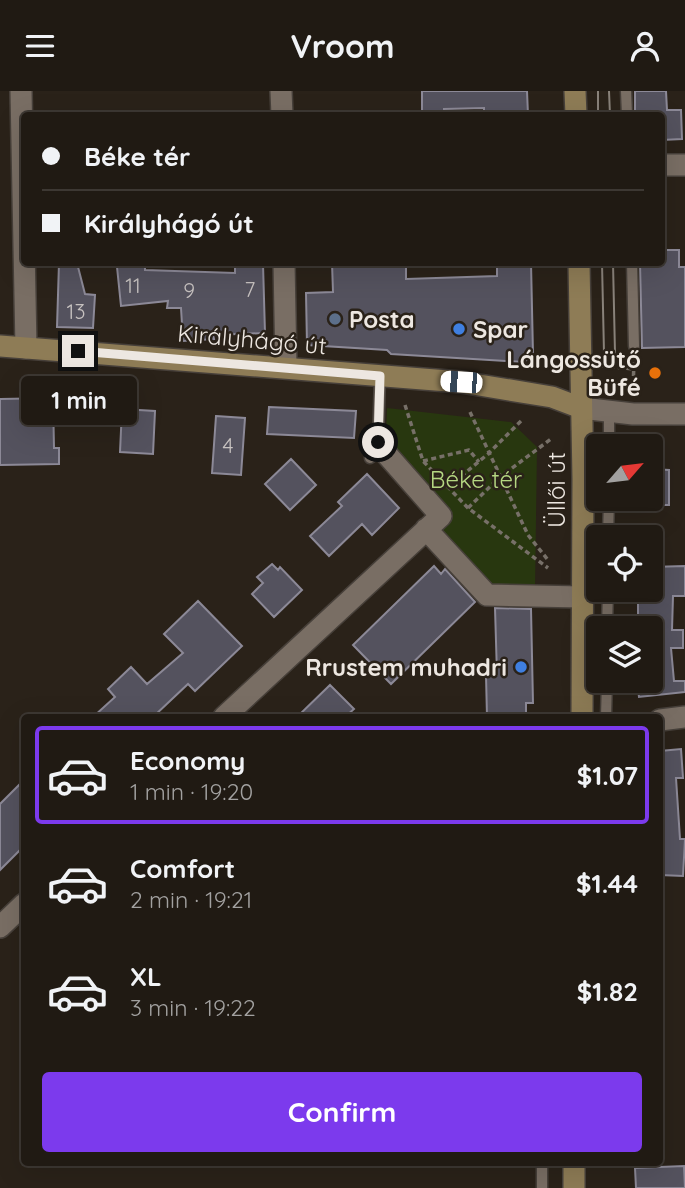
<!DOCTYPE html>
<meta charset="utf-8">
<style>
body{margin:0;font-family:Quicksand,sans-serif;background:#28231c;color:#f1f3f6;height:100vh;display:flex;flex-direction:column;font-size:26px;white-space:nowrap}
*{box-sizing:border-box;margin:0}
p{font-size:23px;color:#a2a1a0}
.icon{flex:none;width:38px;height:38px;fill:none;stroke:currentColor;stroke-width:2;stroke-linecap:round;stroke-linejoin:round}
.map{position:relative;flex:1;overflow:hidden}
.panel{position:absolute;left:21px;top:623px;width:642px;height:452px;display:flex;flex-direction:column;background:#201a13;border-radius:7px;box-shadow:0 7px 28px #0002,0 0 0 2px #3d3833}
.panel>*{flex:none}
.top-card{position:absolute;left:21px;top:21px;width:644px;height:154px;border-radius:7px;box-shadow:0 7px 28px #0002,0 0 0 2px #3d3833;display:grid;align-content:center;height:154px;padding:0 21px;background:#201a13}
.needle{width:46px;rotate:62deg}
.controls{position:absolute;left:586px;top:343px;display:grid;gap:14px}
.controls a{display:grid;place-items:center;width:77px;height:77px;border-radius:7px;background:#201a13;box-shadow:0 7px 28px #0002,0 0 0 2px #3d3833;font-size:35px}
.end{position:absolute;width:32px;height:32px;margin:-16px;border:9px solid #ede7e1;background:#111;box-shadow:0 0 0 4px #111}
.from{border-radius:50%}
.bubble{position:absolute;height:49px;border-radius:7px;background:#201a13;box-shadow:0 7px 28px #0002,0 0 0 2px #3d3833;font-size:23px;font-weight:700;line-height:49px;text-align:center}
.car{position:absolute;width:21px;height:42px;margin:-21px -10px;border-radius:9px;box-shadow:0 0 5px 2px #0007;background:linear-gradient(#fff 24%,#345 0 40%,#fff 0 76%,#345 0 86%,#fff 0)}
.top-card b{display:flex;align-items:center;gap:24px;height:66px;font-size:26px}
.top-card b+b{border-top:2px solid #3d3833}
.top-card i{width:18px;height:18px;background:#f1f3f6}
ul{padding:12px 0 0;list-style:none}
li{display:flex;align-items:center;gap:21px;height:98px;margin:0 14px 10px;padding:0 7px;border:4px solid transparent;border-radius:7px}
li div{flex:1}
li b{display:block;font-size:26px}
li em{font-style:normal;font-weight:700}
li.on{border-color:#7c3aed}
li>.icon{width:63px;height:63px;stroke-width:1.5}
.button{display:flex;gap:14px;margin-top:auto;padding:14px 21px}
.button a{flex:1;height:80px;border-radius:7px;background:#7c3aed;color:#fff;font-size:28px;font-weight:700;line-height:80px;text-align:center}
header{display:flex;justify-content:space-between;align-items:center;height:91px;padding:0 21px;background:#201a13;font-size:32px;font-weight:700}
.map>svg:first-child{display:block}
</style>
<header><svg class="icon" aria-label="menu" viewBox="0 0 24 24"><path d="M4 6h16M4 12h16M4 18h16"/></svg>Vroom<svg class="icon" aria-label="person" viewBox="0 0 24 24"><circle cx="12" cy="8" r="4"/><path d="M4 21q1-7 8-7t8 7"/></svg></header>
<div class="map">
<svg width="685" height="1097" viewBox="0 0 685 1097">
<rect width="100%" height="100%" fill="#2a2219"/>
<path fill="#28370f" d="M387 317 511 331 537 356 535 498 491 497 425 420 391 360 386 346Z"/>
<path fill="#54525e" stroke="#8c8997" stroke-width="2" d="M422 0H527L528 24H484V17L444 18V24H422Z
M635 0H666L667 19H681L682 48 662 49V24H635Z
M662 159H679V176H685V256L642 257 640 172H662Z
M59 172H77L85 203 95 204 93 237 57 236Z
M332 172H406V188L497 185V172H531L533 263 524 271 391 263 387 259 307 254 306 202 333 201Z
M145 173V179L235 182V174L263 173 265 242 213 244 214 248 183 250 181 217H167L168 210 121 215 117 176Z
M53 307 54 357H59V373L0 374V308Z
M269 316 356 320 354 347 267 343Z
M122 318 155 320 153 363 120 361Z
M216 325 245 327 241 384 212 382Z
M291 368 316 394 290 419 265 393Z
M651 378 669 379V414H651Z
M367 383 399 417 372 444 362 433 329 465 310 445 342 415 338 411Z
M272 473 278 479 280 476 302 499 274 526 252 503 263 492 257 486Z
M434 475 441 483 445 478 475 511 391 593 353 554Z
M685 475V505H673L672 539H683V557H671L674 590H685V601L639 606 637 590H651V537H638V507L651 508V476Z
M198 510 242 555 195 600 188 593 153 626H93L115 606 108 598 131 576 147 593 183 562 164 543Z
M495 517 531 518 533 612H526V626H487L486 584H497Z
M330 594 354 618 345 626H297Z
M681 658 683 687H676L680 748H685L683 785 660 784V660Z
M24 689V755L0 779V713Z
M684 1075 685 1097H636L635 1077Z"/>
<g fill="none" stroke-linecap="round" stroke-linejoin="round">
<defs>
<path id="lane" d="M626 0 627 24
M632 172 634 255
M609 355V321
M370 367 382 358 378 350 380 285
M608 446 609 408
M607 537 608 499
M606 626 607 590
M542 1097V1071"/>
<path id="street" d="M21 0 26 257
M281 0 282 24
M662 74H685
M284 172 286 276
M581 317 633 323H685
M426 438 487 504 582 506
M224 626 441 425 382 358
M660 629 685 626
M0 836 24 813"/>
<path id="secondary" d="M575 0 576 24
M579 172 583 388 582 626
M0 255 461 291 552 306 581 317
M574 1097V1071"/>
</defs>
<use href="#lane" stroke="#47403a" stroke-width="13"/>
<use href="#street" stroke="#47403a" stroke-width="24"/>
<use href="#secondary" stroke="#47403a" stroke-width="24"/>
<path stroke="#777068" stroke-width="3.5" stroke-dasharray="5 3.5" stroke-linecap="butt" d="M601 275 634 278
M552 277 561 273
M633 302 634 268
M405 314 423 370 468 417 548 477
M470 321 528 444 548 469
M633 345V355
M423 370 469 359 479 371
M448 396 488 363 523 328
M468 417 500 386 551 348"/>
<use href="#lane" stroke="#796e64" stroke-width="10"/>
<use href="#street" stroke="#796e64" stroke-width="21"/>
<use href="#secondary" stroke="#8e7c56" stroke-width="21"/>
<path stroke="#89827a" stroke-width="2" d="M598 0V24
M609 0 610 24
M602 172 604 262
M613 172 615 262"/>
</g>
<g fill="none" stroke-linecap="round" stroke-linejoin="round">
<path stroke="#ede7e1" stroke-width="9" d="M78 260 380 285 378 351"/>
</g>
<circle fill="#5c6f8a" stroke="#2a2219" stroke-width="2.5" cx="335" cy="228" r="7"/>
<g fill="#3f7fe0" stroke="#2a2219" stroke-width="2.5">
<circle cx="459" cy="238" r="7"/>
<circle cx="521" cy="576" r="7"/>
</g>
<circle fill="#e8710a" stroke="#2a2219" stroke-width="2.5" cx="655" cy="282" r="7"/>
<g text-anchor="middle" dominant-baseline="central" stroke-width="5" stroke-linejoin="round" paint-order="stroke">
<g font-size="21" fill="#c7c2c0">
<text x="133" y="194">11</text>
<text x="250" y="198">7</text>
<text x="189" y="199">9</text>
<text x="76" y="220">13</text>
<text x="228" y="354">4</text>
</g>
<g font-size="24" font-weight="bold" fill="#ede7e1" stroke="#2a2219" text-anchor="start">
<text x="349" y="228">Posta</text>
<text x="473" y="238">Spar</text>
<text x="641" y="268" text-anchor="end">Lángossütő<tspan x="641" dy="28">Büfé</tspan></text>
<text x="507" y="576" text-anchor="end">Rrustem muhadri</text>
</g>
<g font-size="24" fill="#ede7e1" stroke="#2a2219">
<text transform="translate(252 248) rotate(5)">Királyhágó út</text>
<text transform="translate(556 399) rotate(-90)">Üllői út</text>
</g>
<g font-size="24" fill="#b5d782" stroke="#2a2219">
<text x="476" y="388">Béke tér</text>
</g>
</g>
</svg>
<div class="controls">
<a><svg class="needle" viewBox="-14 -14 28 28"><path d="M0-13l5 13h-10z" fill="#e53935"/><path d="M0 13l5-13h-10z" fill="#a2a1a0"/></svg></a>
<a><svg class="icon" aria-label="locate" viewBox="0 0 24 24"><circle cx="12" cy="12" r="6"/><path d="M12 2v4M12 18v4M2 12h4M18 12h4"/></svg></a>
<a><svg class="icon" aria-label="layers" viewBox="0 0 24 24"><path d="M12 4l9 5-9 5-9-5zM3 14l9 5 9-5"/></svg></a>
</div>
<i class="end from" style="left:378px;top:351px"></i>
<i class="end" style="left:78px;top:260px"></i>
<div class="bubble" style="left:21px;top:285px;width:116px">1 min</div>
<i class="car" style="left:461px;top:291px;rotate:274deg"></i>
<div class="top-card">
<b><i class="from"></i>Béke tér</b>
<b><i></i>Királyhágó út</b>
</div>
<section class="panel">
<ul>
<li class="on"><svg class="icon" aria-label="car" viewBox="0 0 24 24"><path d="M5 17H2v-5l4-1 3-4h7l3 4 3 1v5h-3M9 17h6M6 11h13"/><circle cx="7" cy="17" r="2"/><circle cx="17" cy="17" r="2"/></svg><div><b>Economy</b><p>1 min · 19:20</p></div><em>$1.07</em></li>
<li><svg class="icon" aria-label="car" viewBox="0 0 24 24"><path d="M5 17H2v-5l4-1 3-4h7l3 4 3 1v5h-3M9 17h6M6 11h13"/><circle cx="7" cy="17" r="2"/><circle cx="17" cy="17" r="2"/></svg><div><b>Comfort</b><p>2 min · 19:21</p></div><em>$1.44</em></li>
<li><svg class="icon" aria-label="car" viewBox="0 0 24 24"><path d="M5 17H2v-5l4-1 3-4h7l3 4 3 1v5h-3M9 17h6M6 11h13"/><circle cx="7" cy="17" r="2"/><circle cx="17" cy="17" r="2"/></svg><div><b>XL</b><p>3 min · 19:22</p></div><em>$1.82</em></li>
</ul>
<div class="button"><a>Confirm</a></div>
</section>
</div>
